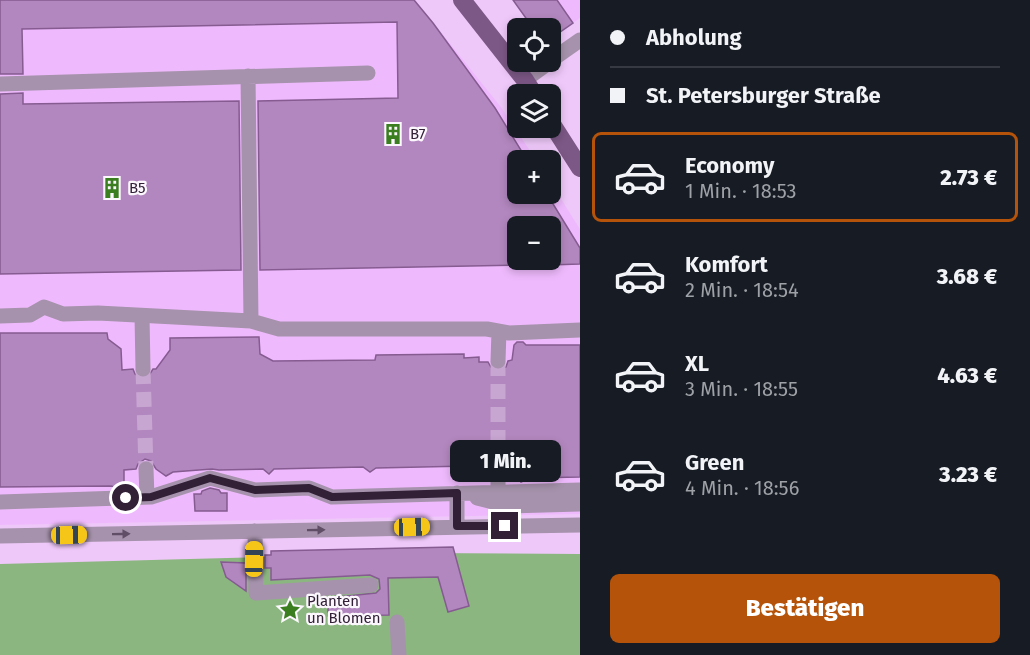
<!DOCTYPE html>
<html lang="de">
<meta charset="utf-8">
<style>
body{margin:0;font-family:"Fira Sans",sans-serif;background:#20242c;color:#f1f3f6;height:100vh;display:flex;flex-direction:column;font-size:22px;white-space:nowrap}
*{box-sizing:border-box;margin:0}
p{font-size:20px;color:#9ea1a6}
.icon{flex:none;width:33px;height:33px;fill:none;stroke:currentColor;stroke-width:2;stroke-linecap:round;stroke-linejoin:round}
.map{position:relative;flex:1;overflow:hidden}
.side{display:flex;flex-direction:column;background:#171b24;width:450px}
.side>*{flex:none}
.top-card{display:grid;align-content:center;height:132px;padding:0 30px;background:#171b24}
.fabs{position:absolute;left:507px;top:18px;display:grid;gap:12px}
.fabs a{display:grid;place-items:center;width:54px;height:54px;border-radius:9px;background:#171b24;box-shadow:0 3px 9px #0003;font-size:30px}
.end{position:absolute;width:27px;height:27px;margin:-14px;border:8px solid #322037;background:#fff;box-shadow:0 0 0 3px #fff}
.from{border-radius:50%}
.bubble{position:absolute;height:42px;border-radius:9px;background:#171b24;box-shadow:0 3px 9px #0003;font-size:20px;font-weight:800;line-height:42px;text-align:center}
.car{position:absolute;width:18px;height:36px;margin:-18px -9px;border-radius:8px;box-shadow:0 0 4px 2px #0007;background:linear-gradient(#f5c518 24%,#345 0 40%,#f5c518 0 76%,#345 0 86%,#f5c518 0)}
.top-card b{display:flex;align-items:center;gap:21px;height:57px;font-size:22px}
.top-card b+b{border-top:2px solid #363941}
.top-card i{width:15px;height:15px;background:#f1f3f6}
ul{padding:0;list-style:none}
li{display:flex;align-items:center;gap:18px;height:90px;margin:0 12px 9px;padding:0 18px;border:3px solid transparent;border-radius:9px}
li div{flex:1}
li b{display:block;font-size:22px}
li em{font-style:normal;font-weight:800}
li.current{border-color:#b45309}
li>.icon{width:54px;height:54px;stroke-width:1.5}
.button{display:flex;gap:12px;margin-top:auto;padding:12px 30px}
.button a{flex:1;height:69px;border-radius:9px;background:#b45309;color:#fff;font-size:24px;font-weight:800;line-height:69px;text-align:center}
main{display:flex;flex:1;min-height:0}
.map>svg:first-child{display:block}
</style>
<main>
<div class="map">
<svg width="580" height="655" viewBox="0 0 580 655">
<rect width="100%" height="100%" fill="#eec8f9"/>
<path fill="#efbafd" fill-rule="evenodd" d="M0 0H415L501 107 536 160H518V194H550L551 183 580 229V514L0 525ZM518 226H550V260H518Z
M557 0H580V18L573 23Z"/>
<path fill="#8cb680" d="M421 553 580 554V655H0V564Z"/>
<path fill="#b287bf" stroke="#855b91" stroke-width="1.5" d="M0 0H414L433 23 495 108 527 160H518V194H547L580 248V264L550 265V226H518V265L260 270 258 101 398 98 397 22 22 29 23 74H0Z
M513 0H557L573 23 550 39V28H533Z
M23 93V104L239 101 241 270 0 274V94Z
M0 333H107L108 339 121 349 122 370 133 369 135 374 143 379 148 377 153 369H156L170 350V338L259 337 260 354 273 361 375 360 376 355 464 354V358L479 357V362H488L492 369 498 371 506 367 508 361 512 360 514 345 517 342H523L526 345H580V477L530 478 521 482 517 478 516 462H508L503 454 497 452 490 457 488 462H483L475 470 468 466 376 468 370 472 363 467 274 469 269 474 263 469 219 470 212 469 173 472 166 476 156 469 151 461 145 459 138 464 136 469 124 470V484L119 488 111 486 0 487Z
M210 488 219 490 221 493H227V511H195L194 494H201L202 491Z
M453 547 469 606 448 612 438 577 388 578 389 615 328 616V598L376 593 380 589 379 579 370 575 271 580V568H265V555H271V551Z
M221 562 246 563V591L226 577Z"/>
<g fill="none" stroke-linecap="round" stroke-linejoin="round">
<path stroke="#c8a6d2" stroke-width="15" stroke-dasharray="15 8" stroke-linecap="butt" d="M498 361V462
M143 369 146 469"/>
<path stroke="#a692ac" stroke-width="15" d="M550 61 580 40
M248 76 251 321
M525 80 550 62
M0 84 368 73
M0 316 30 315 44 307 63 314 98 313 251 321 279 329H487L509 333 580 330
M142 316 143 369
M498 361 499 331
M498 462V492
M146 469 147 497
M457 493V526
M477 498 509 506 580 504
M0 502 151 497 210 478 255 490 309 488 332 497 580 490
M255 531 256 593 371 585
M0 536 580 525
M397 622 399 655"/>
<path stroke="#7c5886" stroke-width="18" d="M462 0 525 80 534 94
M550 121 580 168"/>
</g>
<defs><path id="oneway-solid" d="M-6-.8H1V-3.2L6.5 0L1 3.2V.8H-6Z" transform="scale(1.5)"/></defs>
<g fill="#604e66">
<use href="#oneway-solid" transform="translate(316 530) rotate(-1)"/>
<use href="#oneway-solid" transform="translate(121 534) rotate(-1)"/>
</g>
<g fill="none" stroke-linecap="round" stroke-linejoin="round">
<path stroke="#322037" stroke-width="8" d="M126 498 151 497 210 478 255 490 309 488 332 497 457 493V526H505"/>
</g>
<defs>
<symbol id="building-bare" viewBox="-9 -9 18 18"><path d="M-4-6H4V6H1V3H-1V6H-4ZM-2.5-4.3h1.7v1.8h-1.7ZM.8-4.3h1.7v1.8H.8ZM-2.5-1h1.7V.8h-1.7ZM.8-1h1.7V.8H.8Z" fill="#3a7e20" stroke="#fbf7fd" stroke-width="2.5" paint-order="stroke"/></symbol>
<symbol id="sight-bare" viewBox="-9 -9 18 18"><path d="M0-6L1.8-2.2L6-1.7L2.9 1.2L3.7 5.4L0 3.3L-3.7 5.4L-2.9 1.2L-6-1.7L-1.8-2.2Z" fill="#3a7e20" stroke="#fbf7fd" stroke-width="2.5" paint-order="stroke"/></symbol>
</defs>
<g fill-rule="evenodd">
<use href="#building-bare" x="378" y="119" width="30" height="30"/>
<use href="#building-bare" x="97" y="173" width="30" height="30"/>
<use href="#sight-bare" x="275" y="595" width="30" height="30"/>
</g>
<g text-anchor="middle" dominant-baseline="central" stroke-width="4.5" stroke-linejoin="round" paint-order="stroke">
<g font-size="15" fill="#322037" stroke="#fbf7fd" text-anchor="start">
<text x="410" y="134">B7</text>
<text x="129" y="188">B5</text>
<text x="307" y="601">Planten<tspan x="307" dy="17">un Blomen</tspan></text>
</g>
</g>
</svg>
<div class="fabs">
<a><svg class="icon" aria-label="locate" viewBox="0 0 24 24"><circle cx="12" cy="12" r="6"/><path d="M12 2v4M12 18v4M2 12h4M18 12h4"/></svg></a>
<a><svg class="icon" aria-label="layers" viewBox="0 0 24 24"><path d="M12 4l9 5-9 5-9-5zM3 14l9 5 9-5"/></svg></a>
<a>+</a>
<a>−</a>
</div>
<i class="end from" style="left:126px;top:498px"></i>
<i class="end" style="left:505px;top:526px"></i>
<div class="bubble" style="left:450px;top:440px;width:111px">1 Min.</div>
<i class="car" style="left:412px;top:527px;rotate:88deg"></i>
<i class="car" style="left:69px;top:535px;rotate:89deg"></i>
<i class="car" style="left:254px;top:559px;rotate:1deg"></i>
</div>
<section class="side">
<div class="top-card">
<b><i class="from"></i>Abholung</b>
<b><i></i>St. Petersburger Straße</b>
</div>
<ul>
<li class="current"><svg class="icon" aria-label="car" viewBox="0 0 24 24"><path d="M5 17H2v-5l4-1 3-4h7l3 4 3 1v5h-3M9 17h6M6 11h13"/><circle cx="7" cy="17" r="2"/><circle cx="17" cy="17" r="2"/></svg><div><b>Economy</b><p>1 Min. · 18:53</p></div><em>2.73 €</em></li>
<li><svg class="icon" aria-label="car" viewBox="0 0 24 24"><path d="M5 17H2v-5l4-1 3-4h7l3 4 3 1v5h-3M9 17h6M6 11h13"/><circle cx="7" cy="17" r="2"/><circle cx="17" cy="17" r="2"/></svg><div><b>Komfort</b><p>2 Min. · 18:54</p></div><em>3.68 €</em></li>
<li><svg class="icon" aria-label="car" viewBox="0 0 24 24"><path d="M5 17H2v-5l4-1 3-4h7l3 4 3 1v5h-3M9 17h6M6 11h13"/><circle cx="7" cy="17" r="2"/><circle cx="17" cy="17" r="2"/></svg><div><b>XL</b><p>3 Min. · 18:55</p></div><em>4.63 €</em></li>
<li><svg class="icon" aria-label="car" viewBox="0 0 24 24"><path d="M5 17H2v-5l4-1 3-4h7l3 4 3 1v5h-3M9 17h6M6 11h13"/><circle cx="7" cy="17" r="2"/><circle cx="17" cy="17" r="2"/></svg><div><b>Green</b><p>4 Min. · 18:56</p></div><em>3.23 €</em></li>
</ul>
<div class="button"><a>Bestätigen</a></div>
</section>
</main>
